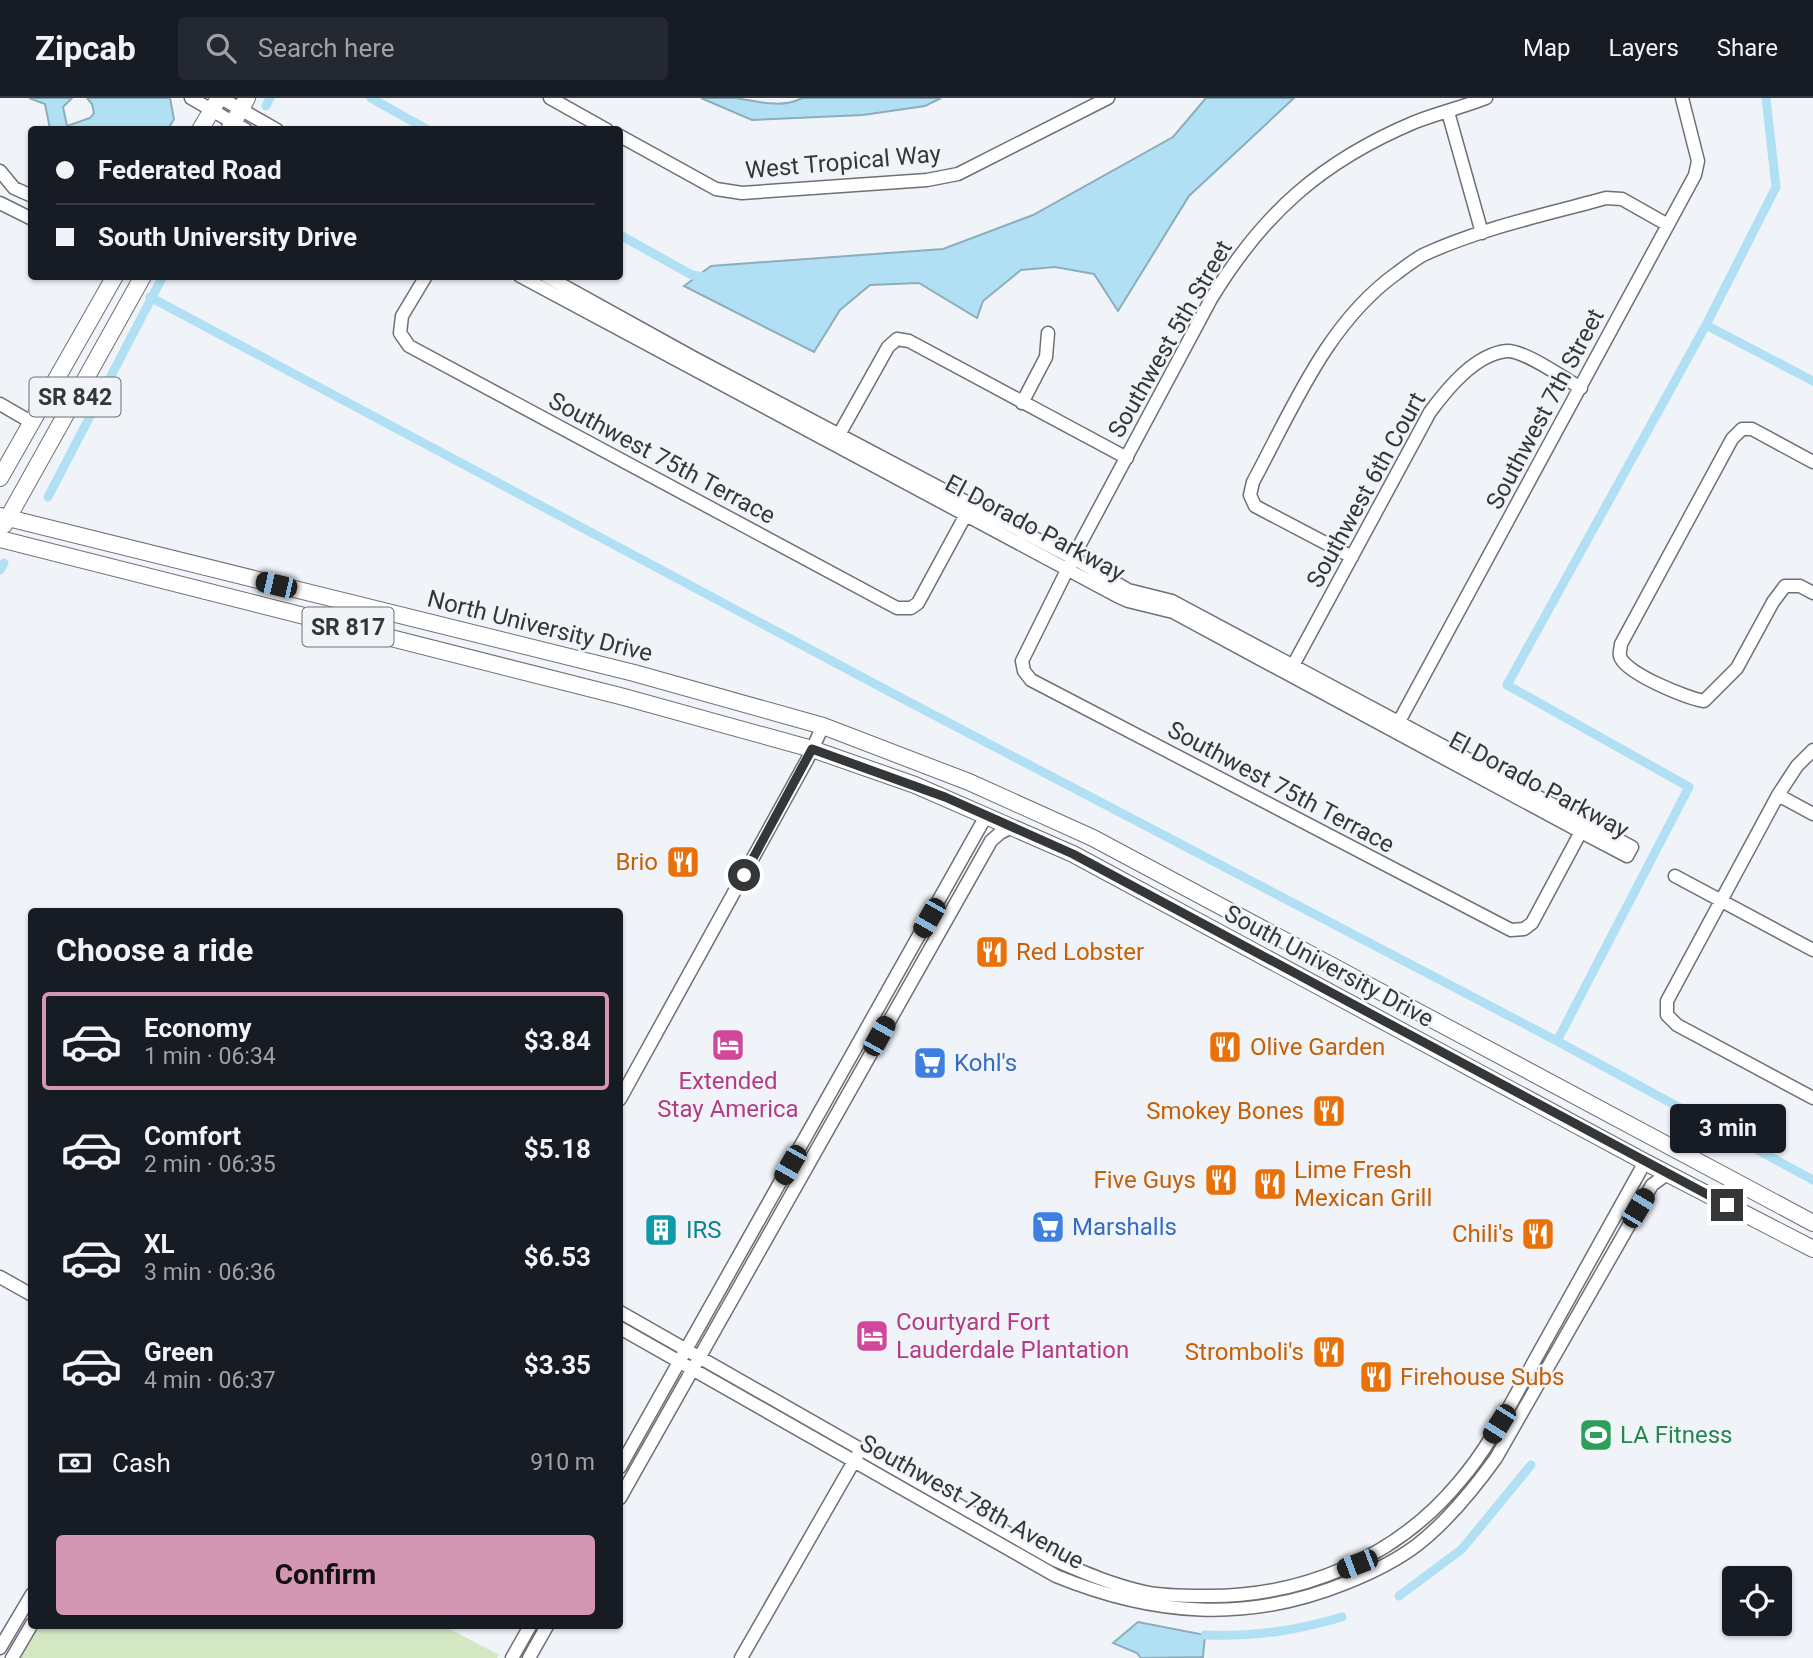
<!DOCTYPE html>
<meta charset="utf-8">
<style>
body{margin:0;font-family:Roboto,sans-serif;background:#242831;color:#f1f3f6;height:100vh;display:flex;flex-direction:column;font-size:26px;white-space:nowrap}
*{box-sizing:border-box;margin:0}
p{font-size:23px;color:#9ea1a6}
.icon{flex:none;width:38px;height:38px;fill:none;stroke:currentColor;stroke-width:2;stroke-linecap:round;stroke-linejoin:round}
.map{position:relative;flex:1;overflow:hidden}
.sheet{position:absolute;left:28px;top:810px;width:595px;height:721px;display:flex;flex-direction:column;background:#171b24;border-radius:7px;box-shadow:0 2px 5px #0004}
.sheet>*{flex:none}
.guide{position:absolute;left:28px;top:28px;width:595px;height:154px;border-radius:7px;box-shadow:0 2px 5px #0004;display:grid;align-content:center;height:154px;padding:0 28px;background:#171b24}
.tools{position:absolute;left:1722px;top:1468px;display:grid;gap:14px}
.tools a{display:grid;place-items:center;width:70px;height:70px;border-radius:7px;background:#171b24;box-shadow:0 2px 5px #0004;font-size:35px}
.end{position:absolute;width:32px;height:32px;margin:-16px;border:9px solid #343638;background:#fff;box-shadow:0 0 0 4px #fff}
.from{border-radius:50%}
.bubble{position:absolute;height:49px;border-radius:7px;background:#171b24;box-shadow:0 2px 5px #0004;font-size:23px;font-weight:700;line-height:49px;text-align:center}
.car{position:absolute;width:21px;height:42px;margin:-21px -10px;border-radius:9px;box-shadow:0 0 5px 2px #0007;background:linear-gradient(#222 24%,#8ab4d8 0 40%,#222 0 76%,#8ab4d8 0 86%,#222 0)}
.guide b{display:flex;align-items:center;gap:24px;height:66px;font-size:26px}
.guide b+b{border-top:2px solid #363941}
.guide i{width:18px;height:18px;background:#f1f3f6}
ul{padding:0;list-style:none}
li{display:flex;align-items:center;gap:21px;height:98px;margin:0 14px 10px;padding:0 14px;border:4px solid transparent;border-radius:7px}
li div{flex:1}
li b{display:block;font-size:26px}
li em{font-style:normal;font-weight:700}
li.current{border-color:#d396b3}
li>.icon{width:63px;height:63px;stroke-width:1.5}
h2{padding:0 28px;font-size:32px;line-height:84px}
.pay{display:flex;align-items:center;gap:18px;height:77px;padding:0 28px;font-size:26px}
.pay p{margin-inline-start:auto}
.action{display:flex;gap:14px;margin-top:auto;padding:14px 28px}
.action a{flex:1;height:80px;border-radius:7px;background:#d396b3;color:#111;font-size:28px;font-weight:700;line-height:80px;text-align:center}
header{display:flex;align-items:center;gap:42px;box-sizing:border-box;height:98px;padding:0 35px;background:#171b24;border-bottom:2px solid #363941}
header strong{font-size:33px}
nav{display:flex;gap:38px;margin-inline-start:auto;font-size:24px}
.search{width:490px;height:63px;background:#242831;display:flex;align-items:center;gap:18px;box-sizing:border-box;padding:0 24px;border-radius:7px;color:#9ea1a6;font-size:26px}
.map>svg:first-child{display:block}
</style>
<header>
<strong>Zipcab</strong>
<div class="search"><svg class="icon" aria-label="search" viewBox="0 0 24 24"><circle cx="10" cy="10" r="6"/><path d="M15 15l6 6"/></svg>Search here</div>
<nav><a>Map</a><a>Layers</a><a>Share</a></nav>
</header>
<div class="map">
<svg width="1813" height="1560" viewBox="0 0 1813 1560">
<rect width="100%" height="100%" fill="#f0f4f9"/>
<path fill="#d3e8c2" d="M32 1528H444L499 1557 497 1560H12Z"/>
<path fill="#b1e0f4" stroke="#8cadbc" stroke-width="2" d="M29 0H72L63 9 67 28 90 20 94 15 92 6 87 0H170L174 21 168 31H50L45 6Z
M701 0C712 0 724 0 735 0 756 3 782 11 802 0H941L925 8 863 17 752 22Z
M1206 0H1294L1189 98 1118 213 1094 176 1055 169 1021 172 983 203 977 220 919 185 870 187 840 212 814 254 684 188 711 168 943 151 1033 117 1173 39Z
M1138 1524 1205 1537 1203 1559 1141 1560 1137 1555 1113 1545Z"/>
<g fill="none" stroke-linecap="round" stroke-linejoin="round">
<path stroke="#b1e0f4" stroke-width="9" d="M371 0 428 32
M1766 0 1776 89 1706 227 1813 283
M266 8 270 0
M620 137 692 177 709 180
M150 199 890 594 1557 943 1813 1082
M48 399 163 178
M0 472 4 465
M1557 943 1689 689 1507 587 1706 227
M1399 1498 1462 1451 1531 1367
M1205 1537C1255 1539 1294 1533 1342 1519"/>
<defs>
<path id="minor" d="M191 0 246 32
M221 0 277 32
M550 0 607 32
M1486 0C1463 9 1438 15 1415 24 1322 63 1263 115 1211 201L1079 448 1022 563 1024 573 1031 582 1511 832 1524 831 1532 825 1584 728
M1448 14 1482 135
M620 38 716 91 742 95 927 82 958 76 1108 0
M0 73 14 90 32 98
M0 105 32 121
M426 178 402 218 400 235 409 248 897 510H911L918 505 969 411
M520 178 1117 498 1128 503 1173 514 1581 734 1627 758 1632 749 1172 503 1128 492 1082 465 694 260 546 178
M1022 305 1046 259 1048 235
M0 306 31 324
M836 342 888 249 897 241 909 243 1127 360
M1813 364 1752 331H1742L1732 341 1621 546C1621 550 1619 554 1620 558 1624 575 1687 600 1704 603L1737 570 1773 504 1785 488H1800L1813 495
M1352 459 1255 408 1250 397 1253 384C1293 310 1327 225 1397 175 1405 169 1414 162 1423 157 1481 130 1545 117 1606 100L1622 101 1668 127
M1290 573 1430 314C1447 291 1475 256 1507 253 1524 252 1565 281 1581 290
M1396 629 1695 77 1698 63 1682 0
M1813 652 1797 668 1778 697 1667 903V917L1677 927 1813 1000
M1778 697 1813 716
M1675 778 1813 852
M620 1001 807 662 823 628
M0 1179 32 1197
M620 1214 1055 1462C1085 1475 1113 1487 1145 1494 1164 1498 1183 1498 1202 1498 1301 1500 1396 1460 1459 1384 1491 1347 1513 1301 1537 1258 1573 1194 1609 1129 1645 1064
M620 1230 1056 1478C1154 1518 1247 1525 1346 1485 1371 1475 1396 1463 1417 1447 1448 1423 1473 1392 1496 1360L1652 1087 1667 1076
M620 1369 986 718
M620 1400 991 743 1000 735 1012 729
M0 1550 32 1496
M12 1560 32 1526
M512 1560 530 1528
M529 1560 547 1528
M741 1560 857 1358"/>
<path id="major" d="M200 32 219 0
M229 32 247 0
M0 380 115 178
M0 418 634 575 823 628 969 684 1093 740 1813 1125
M4 427 143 178
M0 441 624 599 812 651 915 687 1073 756 1645 1064 1813 1151"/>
</defs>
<use href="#minor" stroke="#6d7175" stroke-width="15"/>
<use href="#major" stroke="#6d7175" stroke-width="18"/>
<use href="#minor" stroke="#fff" stroke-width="12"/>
<use href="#major" stroke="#fff" stroke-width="16"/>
</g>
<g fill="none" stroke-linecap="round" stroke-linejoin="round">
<path stroke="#343638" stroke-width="9" d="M744 777 812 651 945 699 1073 756 1727 1107"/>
</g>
<defs>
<symbol id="restaurant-square" viewBox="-11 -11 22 22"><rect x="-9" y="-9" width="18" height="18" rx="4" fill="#e8710a" stroke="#f0f4f9"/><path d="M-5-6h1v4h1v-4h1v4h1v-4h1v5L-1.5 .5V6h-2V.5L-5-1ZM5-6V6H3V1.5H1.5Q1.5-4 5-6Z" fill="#fff"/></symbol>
<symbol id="hotel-square" viewBox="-11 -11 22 22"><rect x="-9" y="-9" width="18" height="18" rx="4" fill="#d1479c" stroke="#f0f4f9"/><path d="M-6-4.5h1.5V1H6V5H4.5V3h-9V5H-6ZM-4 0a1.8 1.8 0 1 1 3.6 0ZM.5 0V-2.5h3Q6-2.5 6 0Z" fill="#fff"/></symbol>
<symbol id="supermarket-square" viewBox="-11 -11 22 22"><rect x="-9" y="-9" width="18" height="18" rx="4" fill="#3f7fe0" stroke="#f0f4f9"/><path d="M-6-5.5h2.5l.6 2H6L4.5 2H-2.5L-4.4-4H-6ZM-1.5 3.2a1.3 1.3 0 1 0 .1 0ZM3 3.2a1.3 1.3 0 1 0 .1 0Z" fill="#fff"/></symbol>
<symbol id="building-square" viewBox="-11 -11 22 22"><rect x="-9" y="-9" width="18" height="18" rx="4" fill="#0f9aa8" stroke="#f0f4f9"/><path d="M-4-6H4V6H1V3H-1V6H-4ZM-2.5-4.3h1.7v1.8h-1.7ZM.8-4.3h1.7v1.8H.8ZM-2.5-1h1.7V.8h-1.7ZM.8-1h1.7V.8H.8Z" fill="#fff"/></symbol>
<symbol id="stadium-square" viewBox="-11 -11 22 22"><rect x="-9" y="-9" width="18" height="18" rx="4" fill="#2e9e5b" stroke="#f0f4f9"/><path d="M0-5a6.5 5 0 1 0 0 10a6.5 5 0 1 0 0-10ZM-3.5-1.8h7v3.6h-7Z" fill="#fff"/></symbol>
</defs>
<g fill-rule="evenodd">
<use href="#restaurant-square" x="664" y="745" width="38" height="38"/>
<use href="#restaurant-square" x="973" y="835" width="38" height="38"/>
<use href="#hotel-square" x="709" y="928" width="38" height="38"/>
<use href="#restaurant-square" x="1206" y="930" width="38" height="38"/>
<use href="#supermarket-square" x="911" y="946" width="38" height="38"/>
<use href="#restaurant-square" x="1310" y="994" width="38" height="38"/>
<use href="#restaurant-square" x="1202" y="1063" width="38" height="38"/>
<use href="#restaurant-square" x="1251" y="1067" width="38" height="38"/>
<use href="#supermarket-square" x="1029" y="1110" width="38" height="38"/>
<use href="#building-square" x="642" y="1113" width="38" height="38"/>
<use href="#restaurant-square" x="1519" y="1117" width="38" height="38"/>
<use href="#hotel-square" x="853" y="1219" width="38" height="38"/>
<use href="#restaurant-square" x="1310" y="1235" width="38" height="38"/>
<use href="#restaurant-square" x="1357" y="1260" width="38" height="38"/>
<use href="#stadium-square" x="1577" y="1318" width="38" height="38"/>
</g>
<g text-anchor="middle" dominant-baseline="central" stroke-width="5" stroke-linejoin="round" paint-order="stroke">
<g fill="#f0f4f9" stroke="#6c6f72" stroke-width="2">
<rect x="29.5" y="279.5" width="91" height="39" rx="5"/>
<rect x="302.5" y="509.5" width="91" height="39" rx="5"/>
</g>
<g font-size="23" font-weight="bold" fill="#343638">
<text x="75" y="299">SR 842</text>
<text x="348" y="529">SR 817</text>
</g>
<g font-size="24" fill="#343638" stroke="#f0f4f9">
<text transform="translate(843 64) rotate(-5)">West Tropical Way</text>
<text transform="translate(1170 241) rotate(-60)">Southwest 5th Street</text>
<text transform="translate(1545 311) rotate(-62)">Southwest 7th Street</text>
<text transform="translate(662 360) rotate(28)">Southwest 75th Terrace</text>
<text transform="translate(1366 392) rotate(-61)">Southwest 6th Court</text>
<text transform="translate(1035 430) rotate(28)">El Dorado Parkway</text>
<text transform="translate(540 528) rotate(14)">North University Drive</text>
<text transform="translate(1539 687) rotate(28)">El Dorado Parkway</text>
<text transform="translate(1281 689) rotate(28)">Southwest 75th Terrace</text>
<text transform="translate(1329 868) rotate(28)">South University Drive</text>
<text transform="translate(972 1404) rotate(29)">Southwest 78th Avenue</text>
</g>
<g font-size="24" fill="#c56008" stroke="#f0f4f9" text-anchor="end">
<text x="658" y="764">Brio</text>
<text x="1016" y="854" text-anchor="start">Red Lobster</text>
<text x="1250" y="949" text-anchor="start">Olive Garden</text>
<text x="1304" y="1013">Smokey Bones</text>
<text x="1294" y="1072" text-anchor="start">Lime Fresh<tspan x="1294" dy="28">Mexican Grill</tspan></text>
<text x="1196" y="1082">Five Guys</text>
<text x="1514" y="1136">Chili's</text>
<text x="1304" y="1254">Stromboli's</text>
<text x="1400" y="1279" text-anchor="start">Firehouse Subs</text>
</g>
<g font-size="24" fill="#366cbe" stroke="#f0f4f9" text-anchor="start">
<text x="954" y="965">Kohl's</text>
<text x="1072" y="1129">Marshalls</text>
</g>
<g font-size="24" fill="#b23c85" stroke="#f0f4f9">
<text x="728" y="983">Extended<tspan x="728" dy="28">Stay America</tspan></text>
<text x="896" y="1224" text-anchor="start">Courtyard Fort<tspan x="896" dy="28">Lauderdale Plantation</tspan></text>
</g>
<g font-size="24" fill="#0d838f" stroke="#f0f4f9" text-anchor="start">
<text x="686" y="1132">IRS</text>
</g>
<g font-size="24" fill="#27864d" stroke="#f0f4f9" text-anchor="start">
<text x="1620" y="1337">LA Fitness</text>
</g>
</g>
</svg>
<div class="tools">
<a><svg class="icon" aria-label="locate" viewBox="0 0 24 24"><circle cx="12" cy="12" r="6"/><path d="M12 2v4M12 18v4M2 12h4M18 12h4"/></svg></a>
</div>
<i class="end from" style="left:744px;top:777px"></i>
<i class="end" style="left:1727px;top:1107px"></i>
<div class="bubble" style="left:1670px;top:1006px;width:116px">3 min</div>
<i class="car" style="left:276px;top:487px;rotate:283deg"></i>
<i class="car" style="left:929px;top:820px;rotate:210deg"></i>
<i class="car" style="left:879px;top:938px;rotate:29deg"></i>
<i class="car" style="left:790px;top:1067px;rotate:210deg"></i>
<i class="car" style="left:1638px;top:1110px;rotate:31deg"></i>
<i class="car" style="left:1499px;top:1326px;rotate:212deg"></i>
<i class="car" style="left:1357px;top:1466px;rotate:249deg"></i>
<div class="guide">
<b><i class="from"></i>Federated Road</b>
<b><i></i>South University Drive</b>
</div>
<section class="sheet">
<h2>Choose a ride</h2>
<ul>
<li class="current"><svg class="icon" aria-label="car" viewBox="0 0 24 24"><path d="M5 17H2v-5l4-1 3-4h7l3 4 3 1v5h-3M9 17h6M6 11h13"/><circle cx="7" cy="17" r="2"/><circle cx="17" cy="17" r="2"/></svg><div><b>Economy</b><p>1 min · 06:34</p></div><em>$3.84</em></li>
<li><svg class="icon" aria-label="car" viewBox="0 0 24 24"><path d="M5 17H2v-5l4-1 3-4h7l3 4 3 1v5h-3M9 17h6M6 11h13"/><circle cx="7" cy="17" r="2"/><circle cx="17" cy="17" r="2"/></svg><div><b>Comfort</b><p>2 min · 06:35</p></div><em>$5.18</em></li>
<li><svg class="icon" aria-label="car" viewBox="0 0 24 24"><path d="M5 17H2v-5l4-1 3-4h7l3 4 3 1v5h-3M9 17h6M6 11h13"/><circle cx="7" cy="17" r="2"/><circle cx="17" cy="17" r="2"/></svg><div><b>XL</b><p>3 min · 06:36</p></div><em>$6.53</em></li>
<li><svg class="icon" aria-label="car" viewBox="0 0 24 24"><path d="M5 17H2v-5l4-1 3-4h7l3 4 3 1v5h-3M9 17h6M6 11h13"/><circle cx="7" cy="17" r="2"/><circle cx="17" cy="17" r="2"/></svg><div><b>Green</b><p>4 min · 06:37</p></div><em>$3.35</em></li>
</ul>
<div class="pay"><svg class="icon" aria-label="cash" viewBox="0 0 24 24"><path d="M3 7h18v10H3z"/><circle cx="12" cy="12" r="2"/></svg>Cash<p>910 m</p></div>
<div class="action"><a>Confirm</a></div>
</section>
</div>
